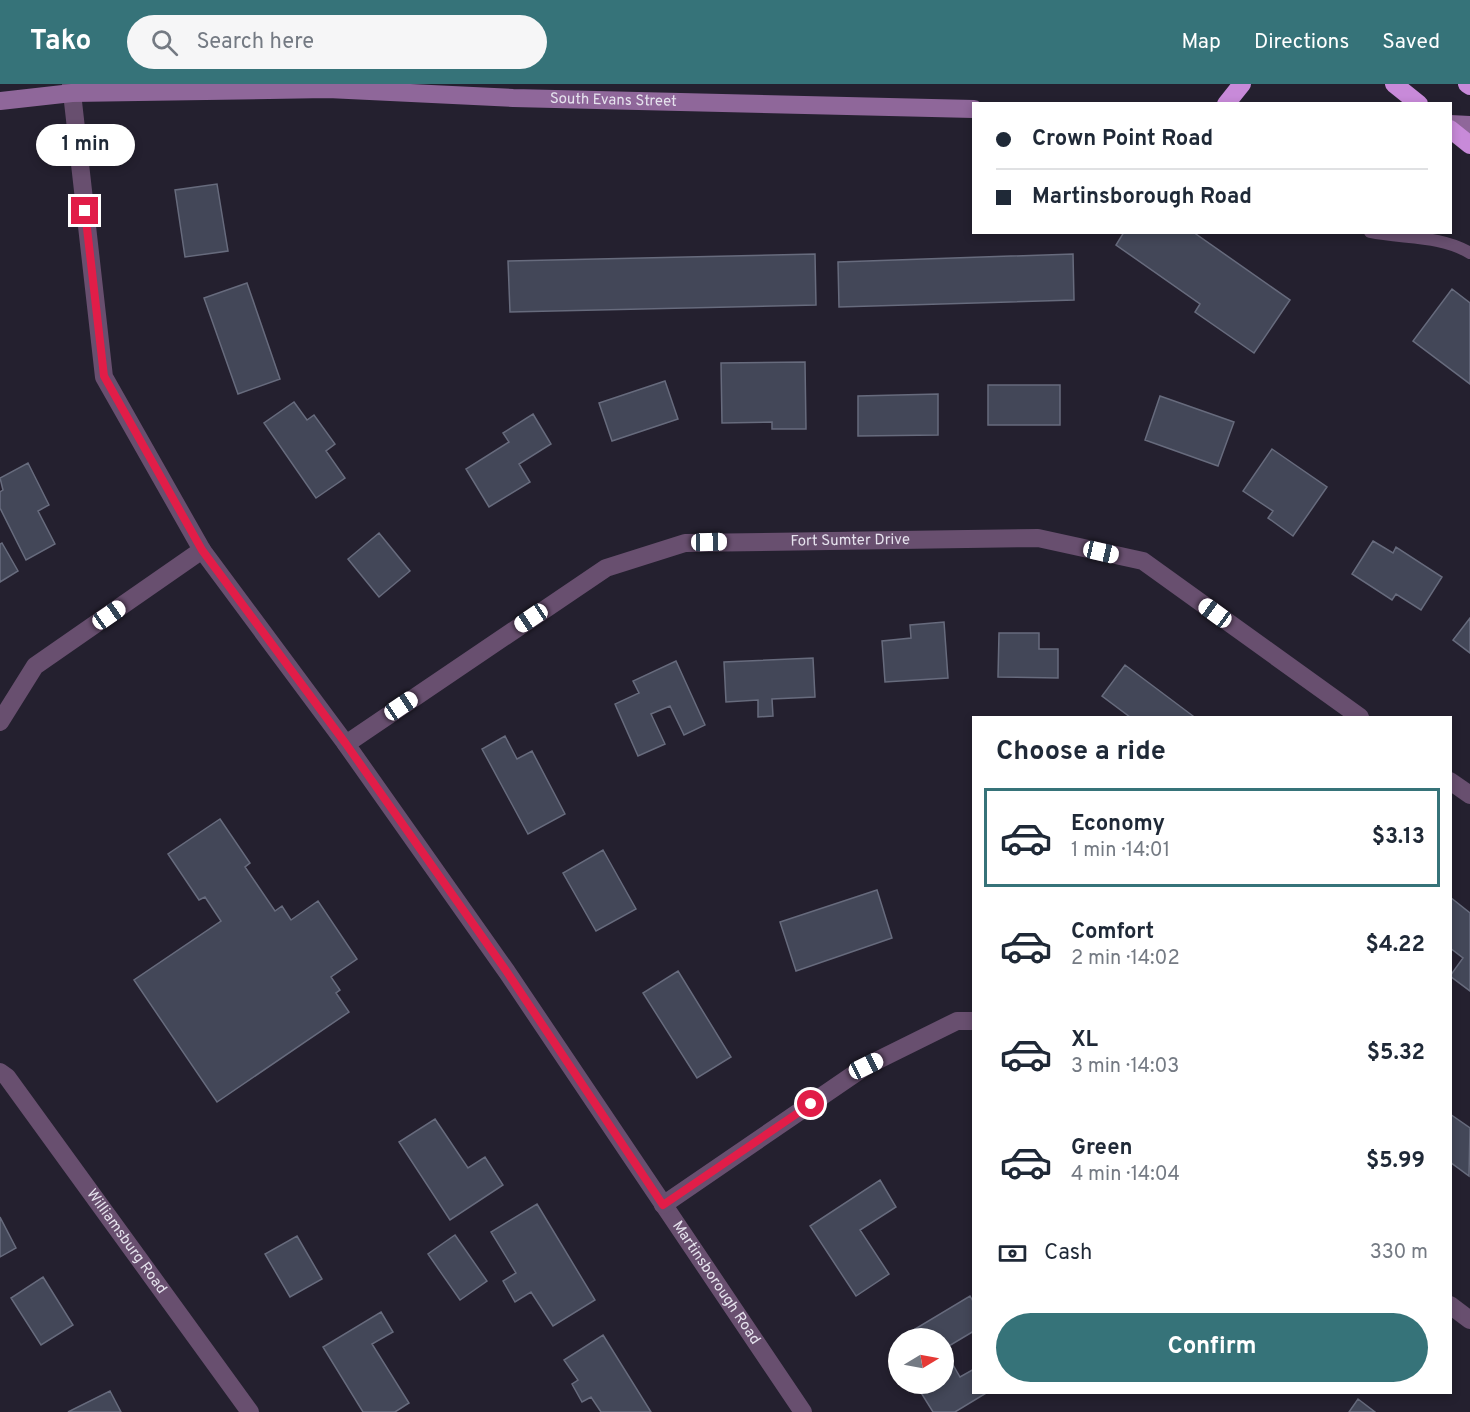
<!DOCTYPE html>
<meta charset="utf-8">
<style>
body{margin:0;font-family:Overpass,sans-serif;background:#f6f6f7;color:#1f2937;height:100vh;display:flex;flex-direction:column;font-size:22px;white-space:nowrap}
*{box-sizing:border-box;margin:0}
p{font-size:20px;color:#747a83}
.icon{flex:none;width:33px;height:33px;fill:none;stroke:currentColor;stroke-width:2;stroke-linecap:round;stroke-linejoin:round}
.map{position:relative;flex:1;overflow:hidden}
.panel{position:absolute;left:972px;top:632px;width:480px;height:678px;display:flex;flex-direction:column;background:#fff;border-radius:0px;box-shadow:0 3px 9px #0003}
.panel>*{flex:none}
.top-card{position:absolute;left:972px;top:18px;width:480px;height:132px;border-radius:0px;box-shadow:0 3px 9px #0003;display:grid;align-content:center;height:132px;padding:0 24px;background:#fff}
.needle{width:39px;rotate:80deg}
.controls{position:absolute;left:888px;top:1244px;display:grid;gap:12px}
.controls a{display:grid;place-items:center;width:66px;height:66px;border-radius:50%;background:#fff;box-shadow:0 3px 9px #0003;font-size:30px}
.end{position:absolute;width:27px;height:27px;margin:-14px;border:8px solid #e11d48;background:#fff;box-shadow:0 0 0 3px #fff}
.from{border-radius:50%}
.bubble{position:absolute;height:42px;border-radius:21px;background:#fff;box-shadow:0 3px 9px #0003;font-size:20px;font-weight:700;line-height:42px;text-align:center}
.car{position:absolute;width:18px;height:36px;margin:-18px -9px;border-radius:8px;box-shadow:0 0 4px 2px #0007;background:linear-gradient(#fff 24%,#345 0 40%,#fff 0 76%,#345 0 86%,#fff 0)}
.top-card b{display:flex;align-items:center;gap:21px;height:57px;font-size:22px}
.top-card b+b{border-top:2px solid #e0e1e3}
.top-card i{width:15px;height:15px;background:#1f2937}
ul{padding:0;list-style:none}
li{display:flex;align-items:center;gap:18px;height:99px;margin:0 12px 9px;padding:0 12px;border:3px solid transparent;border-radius:0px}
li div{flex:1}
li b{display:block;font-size:22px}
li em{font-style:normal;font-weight:700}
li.active{border-color:#367379}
li>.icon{width:54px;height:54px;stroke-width:1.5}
h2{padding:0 24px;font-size:27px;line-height:72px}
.pay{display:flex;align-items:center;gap:15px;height:66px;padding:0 24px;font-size:22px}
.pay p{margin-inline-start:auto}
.cta{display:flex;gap:12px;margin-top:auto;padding:12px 24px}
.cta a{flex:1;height:69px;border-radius:36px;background:#367379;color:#fff;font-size:24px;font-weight:700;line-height:69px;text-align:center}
header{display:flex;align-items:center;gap:36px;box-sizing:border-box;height:84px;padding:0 30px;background:#367379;color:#fff}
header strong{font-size:28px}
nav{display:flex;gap:33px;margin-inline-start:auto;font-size:21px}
.search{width:420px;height:54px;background:#f6f6f7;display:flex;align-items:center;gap:15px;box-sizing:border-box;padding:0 21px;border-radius:33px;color:#747a83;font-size:22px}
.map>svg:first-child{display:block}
</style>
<header>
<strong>Tako</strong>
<div class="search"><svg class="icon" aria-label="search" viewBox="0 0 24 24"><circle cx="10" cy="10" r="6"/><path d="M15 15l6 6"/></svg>Search here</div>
<nav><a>Map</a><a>Directions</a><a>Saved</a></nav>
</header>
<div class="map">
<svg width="1470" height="1328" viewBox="0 0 1470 1328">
<rect width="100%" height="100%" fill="#24202f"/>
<path fill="#434758" stroke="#676b7d" stroke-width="1.5" d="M217 100 228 167 185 173 175 106Z
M1124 148H1193L1290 216 1254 269 1195 228 1200 220 1116 161Z
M815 170 816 221 510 228 508 177Z
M1073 170 1074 216 839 223 838 178Z
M247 199 280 295 238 310 204 214Z
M1452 205 1470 219V300L1413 257Z
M805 278 806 345H772V338L722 339 721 279Z
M665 297 678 335 612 357 599 319Z
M988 301H1060V341H988Z
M938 310V351L858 352V312Z
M1160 312 1234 338 1218 382 1145 356Z
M294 318 307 336 314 331 335 360 326 367 345 394 316 414 264 339Z
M533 330 551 360 519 380 530 398 489 423 466 385 509 358 503 349Z
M1272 365 1327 403 1293 452 1268 434 1273 427 1243 407Z
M28 379 49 421 38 427 55 460 26 476 0 424V408L3 406 0 394Z
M379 449 410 487 379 513 348 475Z
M1373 457 1393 469 1396 463 1442 493 1421 526 1396 510 1392 516 1352 490Z
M2 459 18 487 0 498V460Z
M1470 534V569L1453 556Z
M944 538 948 594 885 598 882 557 911 554 910 541Z
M999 549H1039V565H1058V594L998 593Z
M813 574 815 613 772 615 773 632 758 633V616L726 618 724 578Z
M676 577 705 641 684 651 670 622 651 630 665 660 638 672 615 620 639 609 633 597Z
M1125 581 1193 632 1192 633H1130L1102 612Z
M505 652 517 675 532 667 565 730 528 750 482 665Z
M220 735 250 779 245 783 275 827 282 822 291 836 318 817 357 875 331 893 340 906 336 909 349 928 217 1018 134 896 221 837 205 813 199 816 168 770Z
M603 766 636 825 596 847 563 789Z
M877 806 892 854 796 887 780 838Z
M1450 813 1470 829V907L1450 892 1463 874 1450 864Z
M678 887 731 973 697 994 643 909Z
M1450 1030 1470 1044 1469 1092 1450 1078Z
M435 1035 468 1084 485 1073 503 1101 450 1136 399 1058Z
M880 1096 896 1123 860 1146 889 1190 856 1212 810 1142Z
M537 1120 595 1216 553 1242 531 1208 515 1218 503 1197 516 1189 491 1148Z
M0 1133 16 1164 0 1173Z
M455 1151 487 1197 460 1216 428 1170Z
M297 1152 322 1195 290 1213 265 1170Z
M43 1193 73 1241 41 1261 11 1214Z
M970 1212 974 1219V1247L944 1265V1254H900Z
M381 1228 393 1248 372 1260 409 1319 395 1328H363L323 1263Z
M603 1251 651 1328H601L591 1313 582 1318 572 1300 578 1296 564 1276Z
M944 1265 960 1293 974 1285V1308H988L955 1328H933L915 1299H944Z
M110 1307 121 1328H68Z
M1358 1315 1375 1328H1349Z"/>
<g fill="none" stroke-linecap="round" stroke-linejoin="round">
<path stroke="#684f6f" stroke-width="12" d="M1370 148C1403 155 1440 151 1470 169"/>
<g stroke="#684f6f" stroke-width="18">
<path id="s1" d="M71 0 104 293 202 466 346 660 507 888 803 1328"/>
<path d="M0 638 35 582 202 466"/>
<path id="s2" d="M346 660 606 484 685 459 1038 454 1143 477 1360 633"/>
<path d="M1450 697 1470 711"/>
<path id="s3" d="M0 988 7 993 250 1328"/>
<path d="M663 1121 866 982 957 937H974"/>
<path d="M1450 1221 1470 1236"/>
</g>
<g stroke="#8f679a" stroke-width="18">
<path id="s4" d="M0 17 72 9 328 5 513 14 974 25"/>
<path d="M1450 40 1470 41"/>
</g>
<path stroke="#c88ad9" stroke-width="18" d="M1394 0 1419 20
M1467 0 1470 2
M1226 20 1242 0
M1450 45 1470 61"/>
</g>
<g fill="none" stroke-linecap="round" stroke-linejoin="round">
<path stroke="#e11d48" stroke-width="8" d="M85 127 104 292 202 466 346 660 507 888 663 1121 811 1020"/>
</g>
<g text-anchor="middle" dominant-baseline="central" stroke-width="4.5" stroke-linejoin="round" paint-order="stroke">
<g font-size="15" fill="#e5e2ed" stroke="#24202f">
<text stroke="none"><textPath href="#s4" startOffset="614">South Evans Street</textPath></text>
<text stroke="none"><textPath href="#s2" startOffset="562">Fort Sumter Drive</textPath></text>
<text stroke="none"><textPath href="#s3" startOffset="212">Williamsburg Road</textPath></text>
<text stroke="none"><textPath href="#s1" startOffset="1389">Martinsborough Road</textPath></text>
</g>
</g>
</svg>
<div class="controls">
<a><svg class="needle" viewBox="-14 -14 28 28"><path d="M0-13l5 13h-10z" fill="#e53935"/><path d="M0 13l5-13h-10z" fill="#747a83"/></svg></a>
</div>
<i class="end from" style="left:811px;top:1020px"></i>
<i class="end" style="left:85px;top:127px"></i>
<div class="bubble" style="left:36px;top:40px;width:99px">1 min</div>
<i class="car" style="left:709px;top:458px;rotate:89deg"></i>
<i class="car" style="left:1101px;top:468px;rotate:103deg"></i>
<i class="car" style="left:1215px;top:529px;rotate:306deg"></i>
<i class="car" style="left:109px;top:531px;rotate:55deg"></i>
<i class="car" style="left:531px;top:534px;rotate:236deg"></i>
<i class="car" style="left:401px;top:622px;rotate:56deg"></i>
<i class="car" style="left:866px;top:982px;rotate:64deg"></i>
<div class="top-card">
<b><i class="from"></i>Crown Point Road</b>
<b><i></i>Martinsborough Road</b>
</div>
<section class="panel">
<h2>Choose a ride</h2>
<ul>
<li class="active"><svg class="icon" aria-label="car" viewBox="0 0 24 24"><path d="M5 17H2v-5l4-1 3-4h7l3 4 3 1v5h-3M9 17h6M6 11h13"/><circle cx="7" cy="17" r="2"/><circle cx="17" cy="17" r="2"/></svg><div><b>Economy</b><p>1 min · 14:01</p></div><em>$3.13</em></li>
<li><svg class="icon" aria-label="car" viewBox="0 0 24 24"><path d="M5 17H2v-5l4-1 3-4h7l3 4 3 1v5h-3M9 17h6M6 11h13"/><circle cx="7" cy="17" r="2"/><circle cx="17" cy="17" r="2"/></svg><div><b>Comfort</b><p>2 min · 14:02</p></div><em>$4.22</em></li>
<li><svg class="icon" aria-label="car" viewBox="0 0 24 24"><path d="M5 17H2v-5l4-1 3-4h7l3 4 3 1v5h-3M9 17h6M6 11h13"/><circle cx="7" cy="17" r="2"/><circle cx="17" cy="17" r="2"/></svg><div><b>XL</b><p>3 min · 14:03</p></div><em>$5.32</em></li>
<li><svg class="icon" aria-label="car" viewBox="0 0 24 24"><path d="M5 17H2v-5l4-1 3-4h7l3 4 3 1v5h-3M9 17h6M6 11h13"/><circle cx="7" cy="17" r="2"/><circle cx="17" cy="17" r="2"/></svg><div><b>Green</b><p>4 min · 14:04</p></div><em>$5.99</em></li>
</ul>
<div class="pay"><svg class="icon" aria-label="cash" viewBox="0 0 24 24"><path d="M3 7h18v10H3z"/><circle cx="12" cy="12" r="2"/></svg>Cash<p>330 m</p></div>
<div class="cta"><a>Confirm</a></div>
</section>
</div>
